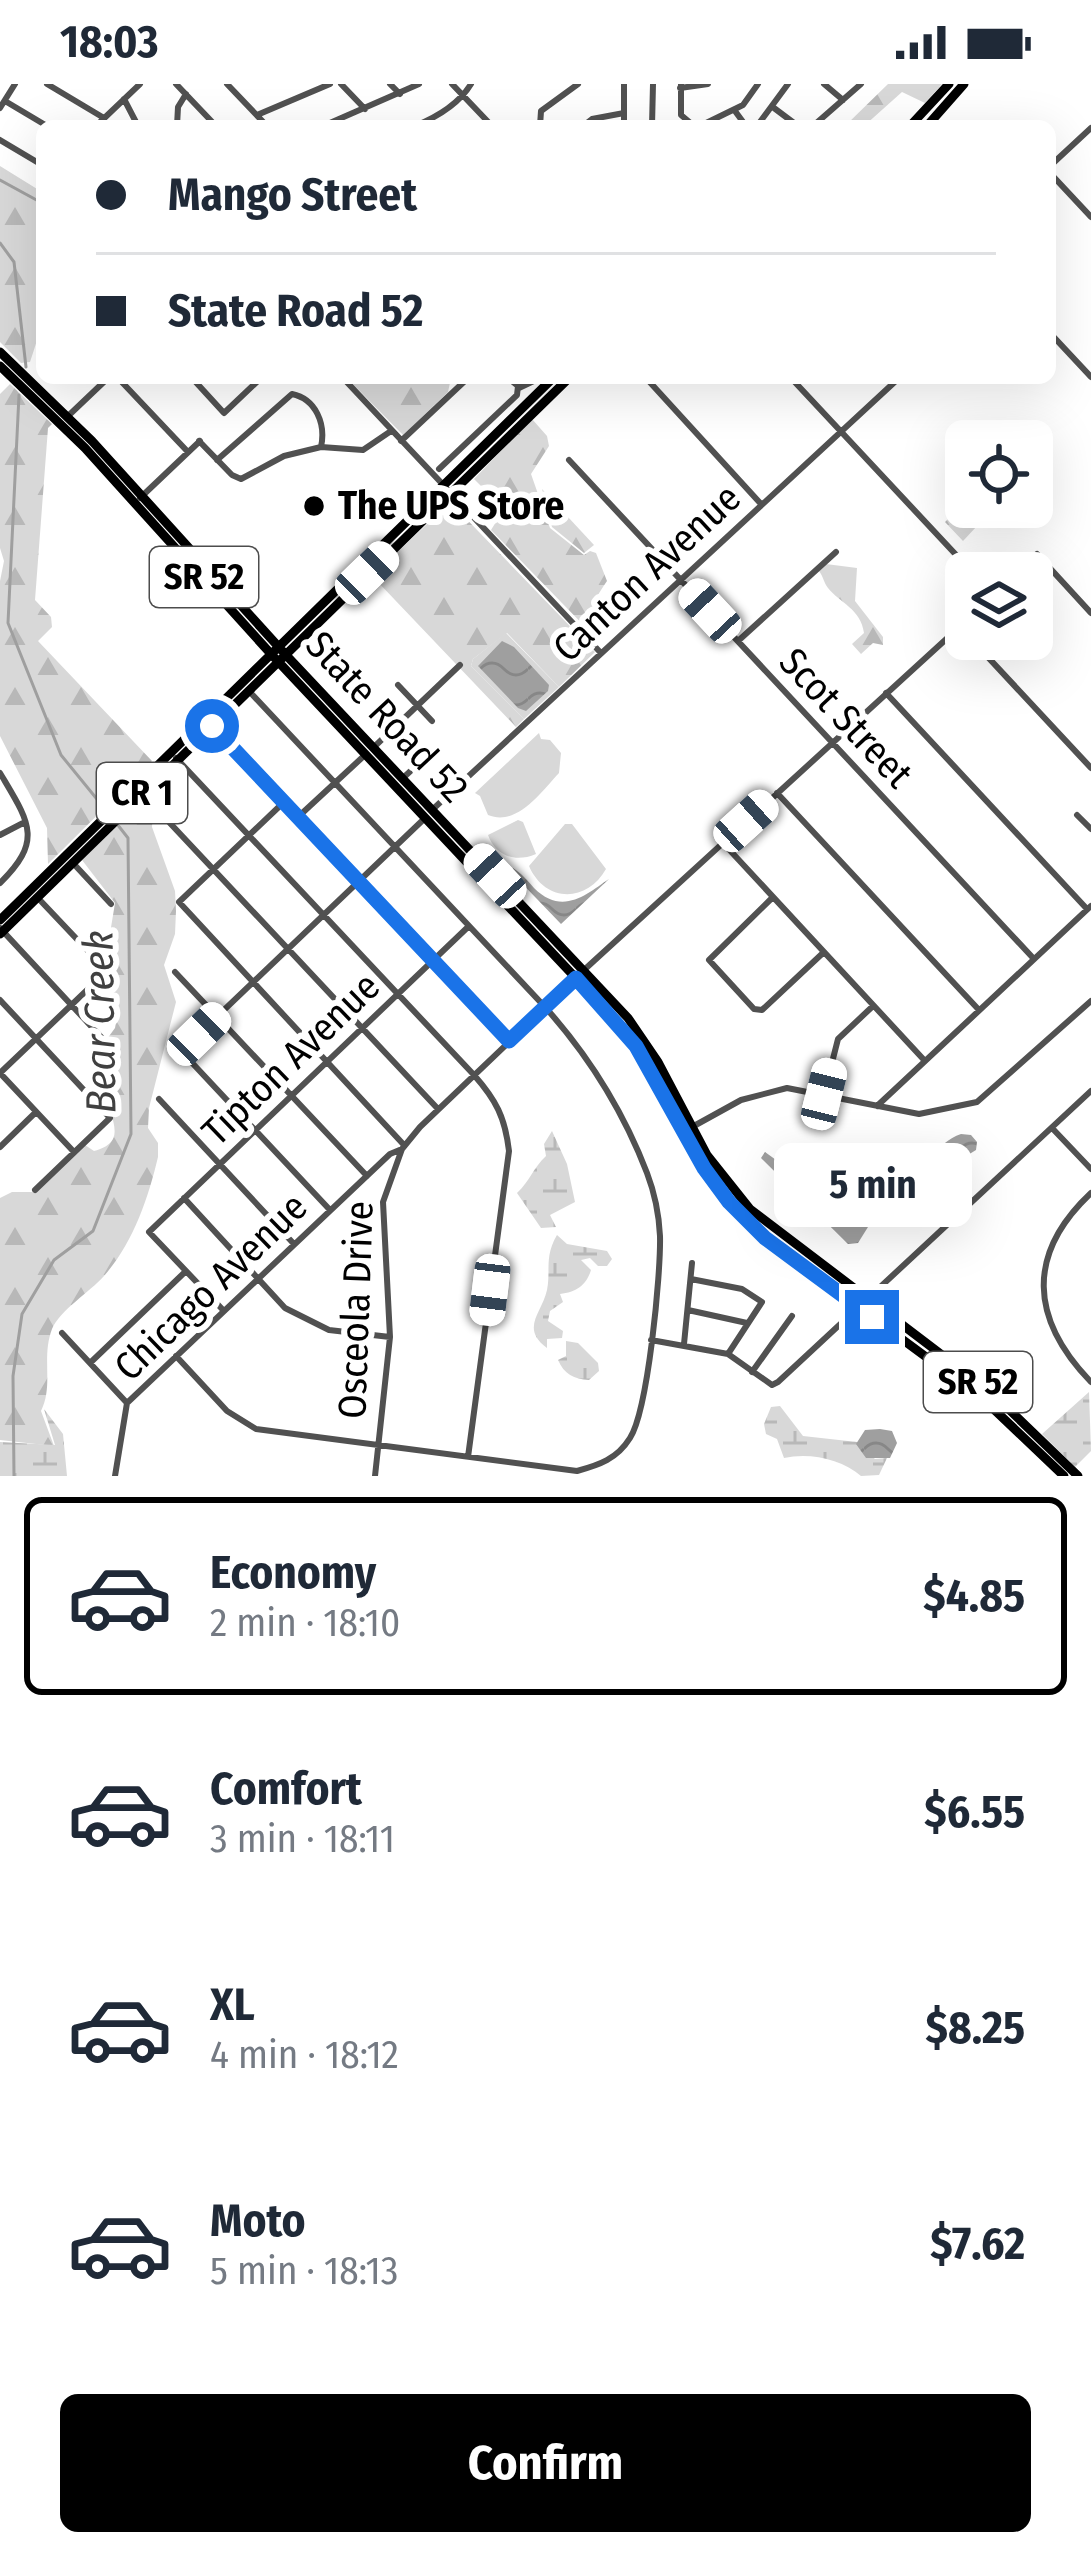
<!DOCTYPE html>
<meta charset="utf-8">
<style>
body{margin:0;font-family:"Fira Sans Condensed",sans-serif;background:#f2f2f3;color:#1f2937;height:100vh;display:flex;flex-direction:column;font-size:45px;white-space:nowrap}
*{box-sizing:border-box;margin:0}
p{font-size:39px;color:#747a83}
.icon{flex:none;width:66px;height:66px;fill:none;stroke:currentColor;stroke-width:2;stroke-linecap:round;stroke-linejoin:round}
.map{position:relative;height:1392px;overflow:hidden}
.drawer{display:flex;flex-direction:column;background:#fff;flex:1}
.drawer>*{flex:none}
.guide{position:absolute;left:36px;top:36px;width:1020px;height:264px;border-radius:18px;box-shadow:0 12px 48px #0002;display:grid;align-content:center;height:264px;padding:0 60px;background:#fff}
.tools{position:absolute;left:945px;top:336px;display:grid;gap:24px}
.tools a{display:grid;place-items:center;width:108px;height:108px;border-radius:18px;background:#fff;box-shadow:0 12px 48px #0002;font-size:60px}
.end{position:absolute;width:54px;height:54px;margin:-27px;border:15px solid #1a73e8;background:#fff;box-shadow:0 0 0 6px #fff}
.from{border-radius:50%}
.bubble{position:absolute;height:84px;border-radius:18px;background:#fff;box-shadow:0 12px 48px #0002;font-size:39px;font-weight:700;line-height:84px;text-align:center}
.car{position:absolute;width:36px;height:72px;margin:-36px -18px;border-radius:15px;box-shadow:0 0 9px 3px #0007;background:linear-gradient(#fff 24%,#345 0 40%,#fff 0 76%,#345 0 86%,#fff 0)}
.guide b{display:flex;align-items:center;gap:42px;height:114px;font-size:45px}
.guide b+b{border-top:3px solid #e0e1e3}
.guide i{width:30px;height:30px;background:#1f2937}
ul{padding:21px 0 0;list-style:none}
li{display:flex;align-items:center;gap:36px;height:198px;margin:0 24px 18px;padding:0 36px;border:6px solid transparent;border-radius:18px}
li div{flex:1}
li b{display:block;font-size:45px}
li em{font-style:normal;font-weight:700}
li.current{border-color:#000}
li>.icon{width:108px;height:108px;stroke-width:1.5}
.cta{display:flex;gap:24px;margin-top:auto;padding:24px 60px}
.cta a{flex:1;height:138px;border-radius:18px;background:#000;color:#fff;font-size:48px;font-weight:700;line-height:138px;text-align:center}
.status{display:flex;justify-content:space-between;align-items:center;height:84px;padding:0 60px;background:#fff;direction:ltr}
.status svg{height:33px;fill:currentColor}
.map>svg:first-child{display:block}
</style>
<div class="status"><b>18:03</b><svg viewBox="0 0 49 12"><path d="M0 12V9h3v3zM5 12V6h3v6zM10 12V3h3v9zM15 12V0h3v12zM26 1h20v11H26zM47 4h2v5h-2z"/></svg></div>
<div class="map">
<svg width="1091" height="1392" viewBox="0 0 1091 1392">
<defs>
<pattern id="forest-firs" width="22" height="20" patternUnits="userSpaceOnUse" patternTransform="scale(3)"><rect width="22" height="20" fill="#d8d8d8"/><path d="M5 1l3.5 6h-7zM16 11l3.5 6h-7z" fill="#b8b8b8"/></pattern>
<pattern id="wetland-marsh" width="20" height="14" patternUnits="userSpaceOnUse" patternTransform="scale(3)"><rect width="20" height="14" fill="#d8d8d8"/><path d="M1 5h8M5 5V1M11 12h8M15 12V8" fill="none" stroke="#b8b8b8"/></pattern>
<pattern id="water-waves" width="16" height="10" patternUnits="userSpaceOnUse" patternTransform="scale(3)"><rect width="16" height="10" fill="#9f9f9f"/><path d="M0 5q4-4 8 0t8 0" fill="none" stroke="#878787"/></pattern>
</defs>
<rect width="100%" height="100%" fill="#fff"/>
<path fill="#d8d8d8" d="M506 549 559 603 524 635 471 582 473 575Z
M539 649 541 655 550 656 561 669 559 689C541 708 517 743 488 731L480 712 475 709Z
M518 736 523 738 536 770C515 779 496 772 488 751Z
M565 740H572L606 785C587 819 545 819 529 782Z"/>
<path fill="url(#forest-firs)" d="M888 0H942L925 19 902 8 864 42H845Z
M0 82 42 108V241L30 278 21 279 0 258Z
M451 294 448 308 403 351 348 295Z
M10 300 52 340 48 344 35 516 51 533 52 543 38 557 152 677 48 780 47 744 0 652V497L4 477 0 464V310Z
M532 335 547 352 549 362 531 390 550 444 584 471 590 467 596 469 607 497C594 517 586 525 599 548L596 554 491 446 504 425 474 395Z
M542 405 594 461 584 469 552 443Z
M966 417V423H1031L1011 443 992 426 963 457 945 438Z
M450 418 595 568 559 603 507 549 473 575 471 582 524 635 516 643 375 495 382 483Z
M826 480 857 484 855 517 883 553V561L873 559 861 570 852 560 864 549C861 525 840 519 828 504 824 499 823 492 819 487Z
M143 716 153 729 152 743 175 807 176 827 175 850 164 881 176 918 149 1024 148 1044 158 1059V1073C148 1115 133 1159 104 1192 90 1208 60 1226 52 1245 41 1274 54 1301 41 1327L54 1362 0 1356V1114L12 1108H36L85 1061 94 1067C134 1056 102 1029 110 1004L98 985 96 970 115 944 117 933 93 906 109 891 106 874 115 819 82 776Z
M934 1078 939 1097 908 1121 872 1133 859 1104 861 1098Z"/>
<path fill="url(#wetland-marsh)" d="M552 1047 567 1080 575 1118 550 1131 556 1143 541 1144 517 1109C530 1097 533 1084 546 1072L544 1060Z
M557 1151 567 1160 607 1167 612 1175 607 1182H598L590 1174 581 1176 591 1186C586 1202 576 1208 560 1210L563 1218 550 1227 548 1237 563 1247 562 1254 547 1255V1264C520 1244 542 1229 547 1206 551 1186 544 1173 557 1151Z
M566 1257 578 1259 598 1279 599 1287 589 1296C574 1295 564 1290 558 1276L566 1272Z
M1089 1308 1091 1367 1075 1383 1042 1350Z
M780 1322 803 1352 857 1358 875 1375 887 1374 879 1391 861 1392C842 1375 809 1368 784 1374L777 1355 766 1350 764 1340 771 1323Z
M44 1325 63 1350 67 1392H0V1358L55 1361Z"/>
<path fill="url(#water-waves)" d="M502 557 514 563 549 601 548 607 526 627 518 624 478 582Z
M513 784C522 790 527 796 534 804 563 833 588 809 609 795L561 840 511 788Z
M961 1050 971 1051 977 1058 976 1066 963 1074H943L861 1098 859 1104 873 1135 858 1159 848 1160 761 1074 765 1068 783 1081C803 1072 825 1088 847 1089 873 1089 906 1080 929 1069 941 1064 948 1054 961 1050Z
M880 1345 892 1347 897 1359 890 1374H866L856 1360 865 1346Z"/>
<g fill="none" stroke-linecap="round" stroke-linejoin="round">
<path stroke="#9f9f9f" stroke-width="3" d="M0 96 42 119
M0 159 14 178 26 283
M19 311 8 539 61 671 105 725
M14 1392 13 1292 22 1230 54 1176 93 1147 131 1050 128 754 117 740"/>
<path stroke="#515151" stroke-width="6" d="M47 0 104 34
M176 0 216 42
M227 0 267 42
M341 0 365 25
M390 0 400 10
M452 0 492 42
M681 0V31L694 42
M824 0 843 16
M680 4 708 0
M124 15 138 42
M5 17 47 42
M0 24 15 0
M774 24 798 42
M735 27 746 42
M257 31 330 0
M96 42 140 0
M177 42 178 23 186 10
M323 42 419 0
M415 42C437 33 459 20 471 0
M540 42 541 27 578 0
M583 42 592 35 624 29
M624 42V0
M652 42 653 0
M700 42 743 21 758 0
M757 42 788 0
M813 42 861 0
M0 56 42 81
M1050 82 1091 44
M1050 89 1091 133
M1050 249 1091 293
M118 294 188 368
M192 294 224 329 261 294
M343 294 600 568
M646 294 761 420
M791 294 973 489
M519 304 540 294
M67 333 108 294
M199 357 232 391 241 395 284 372 321 363 363 366 391 347
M401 357 468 294
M217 376 292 310C316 315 326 340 321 363
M569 376 1034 875
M439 385 517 311 518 302 508 294
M140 414 200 357
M1016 489 1037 470 1091 529
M971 555 1091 684
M738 557 836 468
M398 601 432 637
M886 609 1087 825
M212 642 509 957
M374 663 460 581
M176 674 474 991C496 1016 505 1033 509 1067L468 1373
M0 689C29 738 44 756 0 799
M403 694 417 681
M777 709 979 926
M284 718 179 818 404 1061
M432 726 899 294
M1077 731 1091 745
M298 733 366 670
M168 737 438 1025
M0 751 25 738
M724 760 925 977
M72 778 111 820
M772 814 709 876 754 925 762 926 824 868
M0 844 102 954
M584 886 966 537
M175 888 367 1092
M0 916 110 1034 35 1106
M0 989 107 887 37 813
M0 989 74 1068
M824 1010 838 955 873 922
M159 1015 294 1160
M877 1022 1091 822
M1052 1044 1091 1085
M683 1048 741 1016 787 1004 919 1030 977 1018 1091 917
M0 1063 36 1028
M1091 1109C1026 1170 1030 1235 1091 1298
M184 1114 285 1224 329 1246 390 1253
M330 1126 181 967 424 735
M691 1195 742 1205 762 1218 728 1270
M688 1226 747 1239
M224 1227 149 1148 469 842
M62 1249 127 1319
M651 1256 728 1270 772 1301 778 1298 1091 1007
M684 1260 692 1179
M176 1272 227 1327 256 1345 577 1387C599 1381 617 1375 630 1354 648 1326 661 1189 660 1152 659 1130 655 1110 647 1089 624 1029 588 971 545 923L248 606
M90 1279 186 1187
M752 1288 792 1232
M115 1392 127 1319 390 1070 402 1065 420 1043 575 895
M375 1392 390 1253 383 1118 402 1065"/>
<path stroke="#000" stroke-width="9" d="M910 42 949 0
M927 42 964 0
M0 268 92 357 286 571 628 934 658 978 707 1071 750 1125 992 1309 1078 1392
M0 282 85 364 271 570 620 941C653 985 673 1036 702 1082 719 1109 742 1132 765 1154L983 1315 1064 1392
M0 836 553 294
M0 850 569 294"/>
</g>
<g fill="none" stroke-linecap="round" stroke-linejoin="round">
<path stroke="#1a73e8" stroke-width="15" d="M212 642 509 957 576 894 636 962 704 1084 729 1118 765 1154 872 1233"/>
</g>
<circle fill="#000" stroke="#fff" stroke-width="4.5" cx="314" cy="422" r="12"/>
<g text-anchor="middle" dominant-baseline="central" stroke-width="12" stroke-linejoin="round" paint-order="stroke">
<g fill="#fff" stroke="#4c4c4c" stroke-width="3">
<rect x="150" y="463" width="108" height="60" rx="9"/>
<rect x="97" y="679" width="90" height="60" rx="9"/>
<rect x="924" y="1268" width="108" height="60" rx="9"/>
</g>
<g font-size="36" font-weight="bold" fill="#000">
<text x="204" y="493">SR 52</text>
<text x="142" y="709">CR 1</text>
<text x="978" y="1298">SR 52</text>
</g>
<g font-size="39" font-weight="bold" fill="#000" stroke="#fff" text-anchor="start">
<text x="338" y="422">The UPS Store</text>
</g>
<g font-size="39" fill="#000" stroke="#fff">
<text transform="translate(647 489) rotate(-43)">Canton Avenue</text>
<text transform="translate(387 633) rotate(47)">State Road 52</text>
<text transform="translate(846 634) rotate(47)">Scot Street</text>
<text transform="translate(291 975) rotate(-44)">Tipton Avenue</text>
<text transform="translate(211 1203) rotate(-44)">Chicago Avenue</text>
<text transform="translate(356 1226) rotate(-88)">Osceola Drive</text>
</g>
<g font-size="42" font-style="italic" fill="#404040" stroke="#fff">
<text transform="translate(100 938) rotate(-91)">Bear Creek</text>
</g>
</g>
</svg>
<div class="tools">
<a><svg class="icon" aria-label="locate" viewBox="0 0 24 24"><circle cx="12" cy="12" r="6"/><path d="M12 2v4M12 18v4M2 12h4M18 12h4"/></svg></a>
<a><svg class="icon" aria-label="layers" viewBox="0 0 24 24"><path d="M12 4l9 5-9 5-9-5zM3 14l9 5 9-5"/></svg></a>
</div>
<i class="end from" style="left:212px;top:642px"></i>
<i class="end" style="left:872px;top:1233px"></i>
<div class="bubble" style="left:774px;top:1059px;width:198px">5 min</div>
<i class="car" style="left:367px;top:489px;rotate:46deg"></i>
<i class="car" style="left:710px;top:527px;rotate:317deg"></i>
<i class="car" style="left:746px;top:737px;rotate:48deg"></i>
<i class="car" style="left:495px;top:792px;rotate:317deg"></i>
<i class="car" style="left:199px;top:950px;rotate:46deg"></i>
<i class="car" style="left:824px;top:1010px;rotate:14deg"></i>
<i class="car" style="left:490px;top:1206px;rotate:187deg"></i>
<div class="guide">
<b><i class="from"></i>Mango Street</b>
<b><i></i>State Road 52</b>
</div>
</div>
<section class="drawer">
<ul>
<li class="current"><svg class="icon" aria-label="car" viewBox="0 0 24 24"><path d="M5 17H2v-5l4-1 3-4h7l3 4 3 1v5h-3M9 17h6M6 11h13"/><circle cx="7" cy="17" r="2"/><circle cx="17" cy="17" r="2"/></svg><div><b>Economy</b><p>2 min · 18:10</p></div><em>$4.85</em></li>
<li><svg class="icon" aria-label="car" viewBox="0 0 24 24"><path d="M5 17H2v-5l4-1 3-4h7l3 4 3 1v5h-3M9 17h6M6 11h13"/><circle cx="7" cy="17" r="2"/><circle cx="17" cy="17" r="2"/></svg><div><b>Comfort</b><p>3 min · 18:11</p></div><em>$6.55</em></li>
<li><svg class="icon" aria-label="car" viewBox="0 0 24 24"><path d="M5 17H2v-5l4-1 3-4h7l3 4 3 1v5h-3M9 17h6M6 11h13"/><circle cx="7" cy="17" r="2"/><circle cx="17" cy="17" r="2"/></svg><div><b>XL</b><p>4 min · 18:12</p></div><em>$8.25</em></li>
<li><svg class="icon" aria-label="car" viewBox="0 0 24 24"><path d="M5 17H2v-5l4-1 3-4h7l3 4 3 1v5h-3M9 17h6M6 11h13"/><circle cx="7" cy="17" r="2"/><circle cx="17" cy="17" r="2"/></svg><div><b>Moto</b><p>5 min · 18:13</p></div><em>$7.62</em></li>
</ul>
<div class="cta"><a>Confirm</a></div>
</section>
